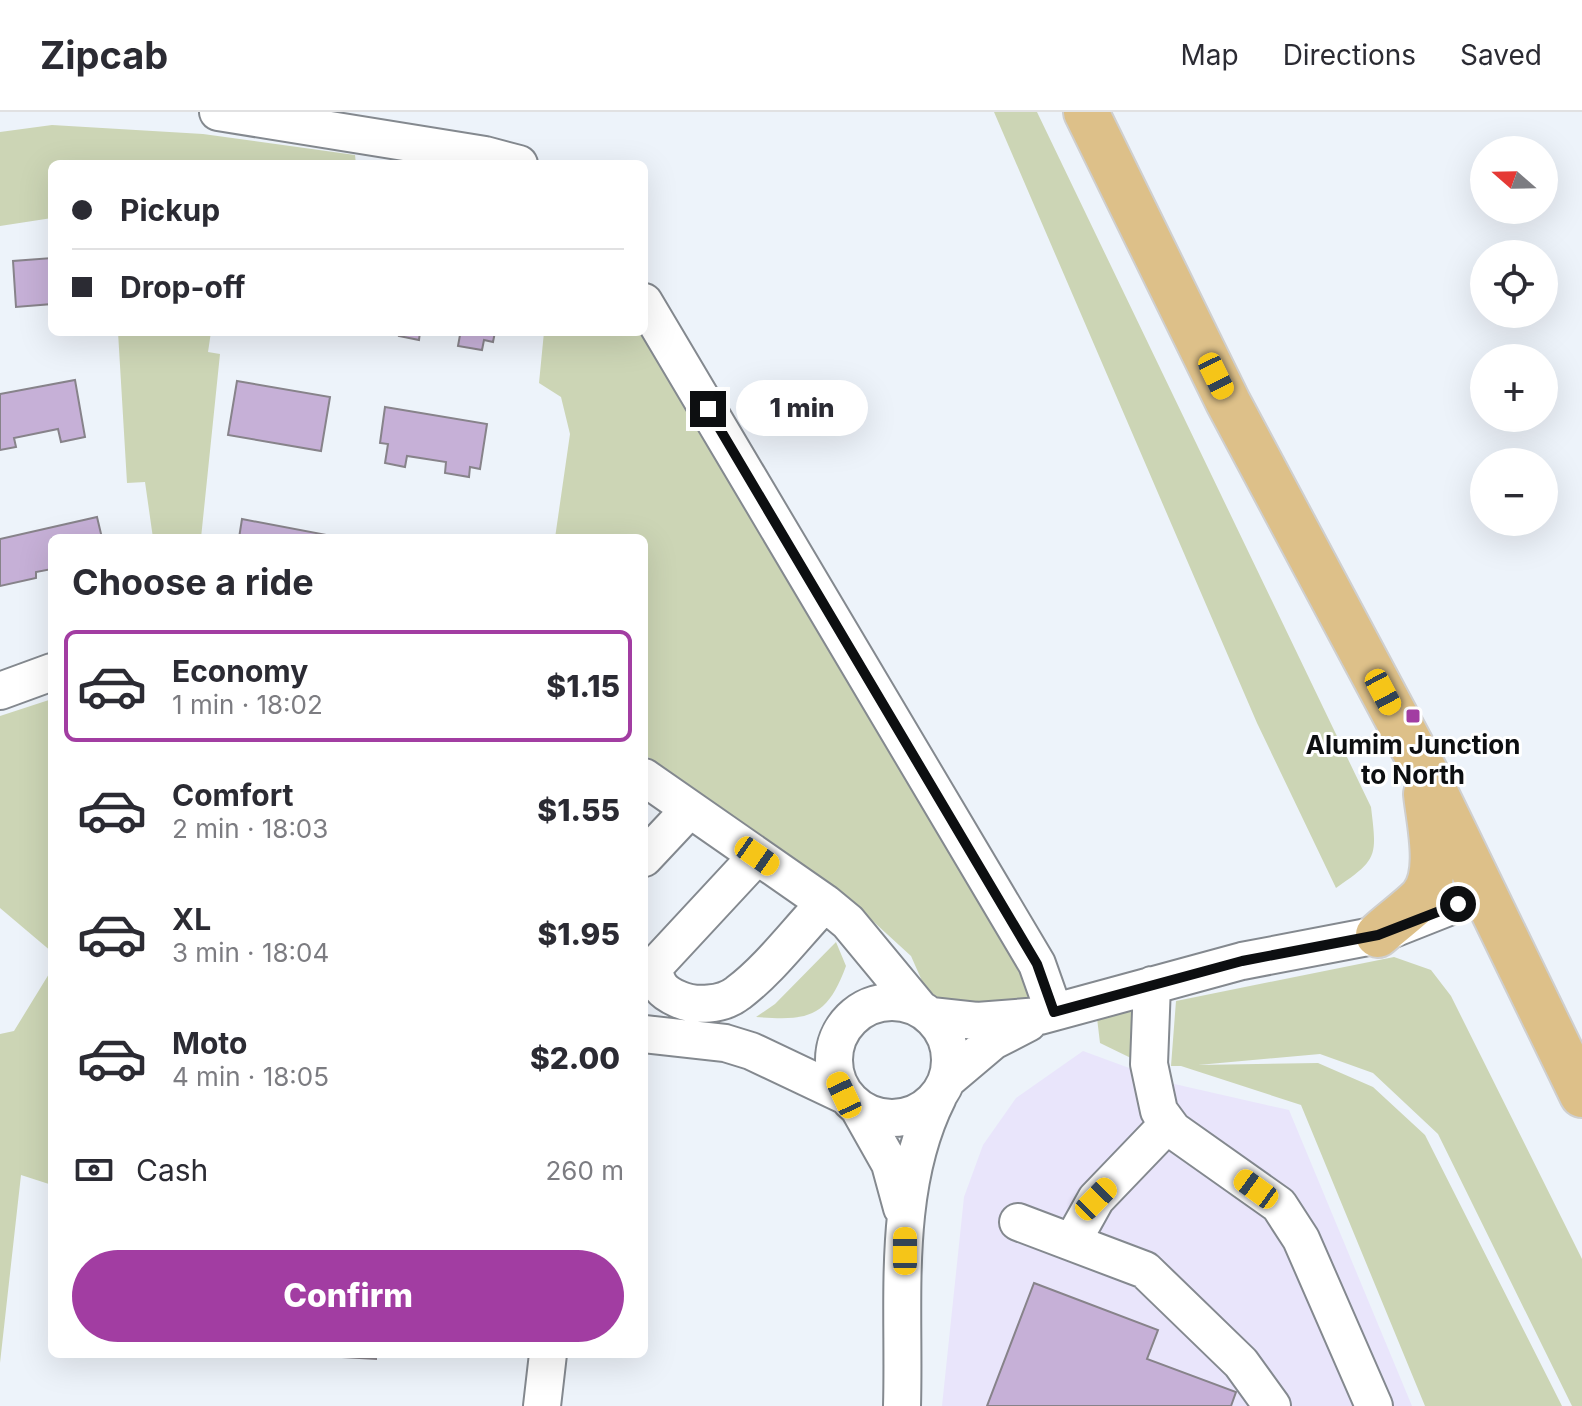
<!DOCTYPE html>
<meta charset="utf-8">
<style>
body{margin:0;font-family:Inter,sans-serif;background:#f7f7f7;color:#2b2b33;height:100vh;display:flex;flex-direction:column;font-size:30px;white-space:nowrap}
*{box-sizing:border-box;margin:0}
p{font-size:26px;color:#7c7c81}
.icon{flex:none;width:44px;height:44px;fill:none;stroke:currentColor;stroke-width:2;stroke-linecap:round;stroke-linejoin:round}
.map{position:relative;flex:1;overflow:hidden}
.details{position:absolute;left:48px;top:422px;width:600px;height:824px;display:flex;flex-direction:column;background:#fff;border-radius:12px;box-shadow:0 8px 32px #0002}
.details>*{flex:none}
.hud{position:absolute;left:48px;top:48px;width:600px;height:176px;border-radius:12px;box-shadow:0 8px 32px #0002;display:grid;align-content:center;height:176px;padding:0 24px;background:#fff}
.needle{width:52px;rotate:290deg}
.buttons{position:absolute;left:1470px;top:24px;display:grid;gap:16px}
.buttons a{display:grid;place-items:center;width:88px;height:88px;border-radius:50%;background:#fff;box-shadow:0 8px 32px #0002;font-size:40px}
.end{position:absolute;width:36px;height:36px;margin:-18px;border:10px solid #0d0f11;background:#fff;box-shadow:0 0 0 4px #fff}
.from{border-radius:50%}
.bubble{position:absolute;height:56px;border-radius:28px;background:#fff;box-shadow:0 8px 32px #0002;font-size:26px;font-weight:800;line-height:56px;text-align:center}
.car{position:absolute;width:24px;height:48px;margin:-24px -12px;border-radius:10px;box-shadow:0 0 6px 2px #0007;background:linear-gradient(#f5c518 24%,#345 0 40%,#f5c518 0 76%,#345 0 86%,#f5c518 0)}
.hud b{display:flex;align-items:center;gap:28px;height:76px;font-size:30px}
.hud b+b{border-top:2px solid #e1e1e2}
.hud i{width:20px;height:20px;background:#2b2b33}
ul{padding:0;list-style:none}
li{display:flex;align-items:center;gap:24px;height:112px;margin:0 16px 12px;padding:0 8px;border:4px solid transparent;border-radius:12px}
li div{flex:1}
li b{display:block;font-size:30px}
li em{font-style:normal;font-weight:800}
li.active{border-color:#a23da2}
li>.icon{width:72px;height:72px;stroke-width:1.5}
h2{padding:0 24px;font-size:36px;line-height:96px}
.pay{display:flex;align-items:center;gap:20px;height:88px;padding:0 24px;font-size:30px}
.pay p{margin-inline-start:auto}
.primary-button{display:flex;gap:16px;margin-top:auto;padding:16px 24px}
.primary-button a{flex:1;height:92px;border-radius:48px;background:#a23da2;color:#fff;font-size:32px;font-weight:800;line-height:92px;text-align:center}
header{display:flex;align-items:center;gap:48px;box-sizing:border-box;height:112px;padding:0 40px;background:#fff;border-bottom:2px solid #e1e1e2}
header strong{font-size:38px}
nav{display:flex;gap:44px;margin-inline-start:auto;font-size:28px}
.map>svg:first-child{display:block}
</style>
<header>
<strong>Zipcab</strong>
<nav><a>Map</a><a>Directions</a><a>Saved</a></nav>
</header>
<div class="map">
<svg width="1582" height="1294" viewBox="0 0 1582 1294">
<rect width="100%" height="100%" fill="#edf3fa"/>
<path fill="#e9e5fb" d="M1083 939 1170 971 1289 998 1412 1294H942L964 1085 983 1033 1016 986Z"/>
<path fill="#ccd5b5" d="M994 0H1037L1371 695C1377 745 1378 747 1336 776L1257 611Z
M52 13 203 22 355 43 356 52H52V106L0 114V20Z
M118 220H211L208 240 220 242 201 426H153L145 370 127 371Z
M544 220H642L1037 886 995 895 945 890 926 878 911 844 853 791 644 642V426H555L570 322 561 285 539 271Z
M52 587V840L0 796V604Z
M836 830 846 854C827 906 808 909 756 905L775 892Z
M1394 845 1431 858 1451 884 1582 1147V1294H1572L1438 1022 1373 961 1320 942 1198 953 1318 951 1373 975 1425 1023 1562 1294H1425L1301 993 1181 954H1171L1176 889Z
M52 857V1073L21 1063 0 1251V922L14 919Z
M1135 890V948L1100 931 1097 906Z"/>
<path fill="#c6b0d7" stroke="#87838a" stroke-width="2" d="M52 146V192L16 195 13 149Z
M400 220H420L419 228 399 224Z
M441 220H495L493 230 484 228 482 238 458 234 460 223Z
M75 268 85 325 61 330 58 317 14 326 16 335 0 338V282Z
M237 269 330 285 321 339 228 323Z
M385 295 487 312 480 357 470 355 469 365 445 361 446 350 407 344 405 355 385 351 388 332 380 331Z
M97 405 102 426H52V457L36 460V466L0 474V427Z
M242 407 332 424V426H239Z
M1034 1171 1158 1218 1147 1247 1236 1280 1231 1294H987Z
M289 1242H376V1247Z"/>
<g fill="none" stroke-linecap="round" stroke-linejoin="round">
<defs>
<path id="minor" d="M218 0 485 43 519 52
M644 190 1037 852 1054 900
M0 579 52 560
M644 665 825 791 848 810 920 897
M757 744 654 855C656 873 662 880 678 887 695 895 723 893 738 881 770 857 797 820 825 791
M644 746 690 697
M1152 873 1149 952 1159 999 1173 1018 1279 1093 1301 1127 1374 1294
M834 948a58 58 0 1 1 116 0a58 58 0 1 1-116 0Z
M931 904 977 909 1040 904 1242 849 1378 823 1484 781
M644 922 725 931 751 939 844 983
M948 967 993 929 1028 911
M859 997 890 1052 902 1096
M1018 1110 1145 1158 1241 1251 1272 1294
M1072 1130 1096 1087 1168 1012
M542 1294 548 1242
M902 1294C905 1193 891 1078 938 985"/>
<path id="major" d="M1086 0 1228 290 1425 659 1582 983
M1378 823C1392 810 1408 799 1421 786 1442 762 1429 711 1426 682"/>
</defs>
<use href="#minor" stroke="#84898f" stroke-width="40"/>
<use href="#major" stroke="#cfcfcf" stroke-width="48"/>
<use href="#minor" stroke="#fff" stroke-width="36"/>
<use href="#major" stroke="#ddc089" stroke-width="44"/>
</g>
<g fill="none" stroke-linecap="round" stroke-linejoin="round">
<path stroke="#0d0f11" stroke-width="10" d="M708 297 1037 852 1054 900 1242 849 1378 823 1458 792"/>
</g>
<rect fill="#a23da2" stroke="#fff" stroke-width="3" x="1405" y="596" width="16" height="16" rx="4"/>
<g text-anchor="middle" dominant-baseline="central" stroke-width="6" stroke-linejoin="round" paint-order="stroke">
<g font-size="26" font-weight="bold" fill="#0d0f11" stroke="#fff">
<text x="1413" y="632">Alumim Junction<tspan x="1413" dy="30">to North</tspan></text>
</g>
</g>
</svg>
<div class="buttons">
<a><svg class="needle" viewBox="-14 -14 28 28"><path d="M0-13l5 13h-10z" fill="#e53935"/><path d="M0 13l5-13h-10z" fill="#7c7c81"/></svg></a>
<a><svg class="icon" aria-label="locate" viewBox="0 0 24 24"><circle cx="12" cy="12" r="6"/><path d="M12 2v4M12 18v4M2 12h4M18 12h4"/></svg></a>
<a>+</a>
<a>−</a>
</div>
<i class="end from" style="left:1458px;top:792px"></i>
<i class="end" style="left:708px;top:297px"></i>
<div class="bubble" style="left:736px;top:268px;width:132px">1 min</div>
<i class="car" style="left:1216px;top:264px;rotate:154deg"></i>
<i class="car" style="left:1383px;top:580px;rotate:152deg"></i>
<i class="car" style="left:757px;top:744px;rotate:125deg"></i>
<i class="car" style="left:844px;top:983px;rotate:335deg"></i>
<i class="car" style="left:1256px;top:1077px;rotate:306deg"></i>
<i class="car" style="left:1096px;top:1087px;rotate:44deg"></i>
<i class="car" style="left:905px;top:1139px;rotate:0deg"></i>
<div class="hud">
<b><i class="from"></i>Pickup</b>
<b><i></i>Drop-off</b>
</div>
<section class="details">
<h2>Choose a ride</h2>
<ul>
<li class="active"><svg class="icon" aria-label="car" viewBox="0 0 24 24"><path d="M5 17H2v-5l4-1 3-4h7l3 4 3 1v5h-3M9 17h6M6 11h13"/><circle cx="7" cy="17" r="2"/><circle cx="17" cy="17" r="2"/></svg><div><b>Economy</b><p>1 min · 18:02</p></div><em>$1.15</em></li>
<li><svg class="icon" aria-label="car" viewBox="0 0 24 24"><path d="M5 17H2v-5l4-1 3-4h7l3 4 3 1v5h-3M9 17h6M6 11h13"/><circle cx="7" cy="17" r="2"/><circle cx="17" cy="17" r="2"/></svg><div><b>Comfort</b><p>2 min · 18:03</p></div><em>$1.55</em></li>
<li><svg class="icon" aria-label="car" viewBox="0 0 24 24"><path d="M5 17H2v-5l4-1 3-4h7l3 4 3 1v5h-3M9 17h6M6 11h13"/><circle cx="7" cy="17" r="2"/><circle cx="17" cy="17" r="2"/></svg><div><b>XL</b><p>3 min · 18:04</p></div><em>$1.95</em></li>
<li><svg class="icon" aria-label="car" viewBox="0 0 24 24"><path d="M5 17H2v-5l4-1 3-4h7l3 4 3 1v5h-3M9 17h6M6 11h13"/><circle cx="7" cy="17" r="2"/><circle cx="17" cy="17" r="2"/></svg><div><b>Moto</b><p>4 min · 18:05</p></div><em>$2.00</em></li>
</ul>
<div class="pay"><svg class="icon" aria-label="cash" viewBox="0 0 24 24"><path d="M3 7h18v10H3z"/><circle cx="12" cy="12" r="2"/></svg>Cash<p>260 m</p></div>
<div class="primary-button"><a>Confirm</a></div>
</section>
</div>
